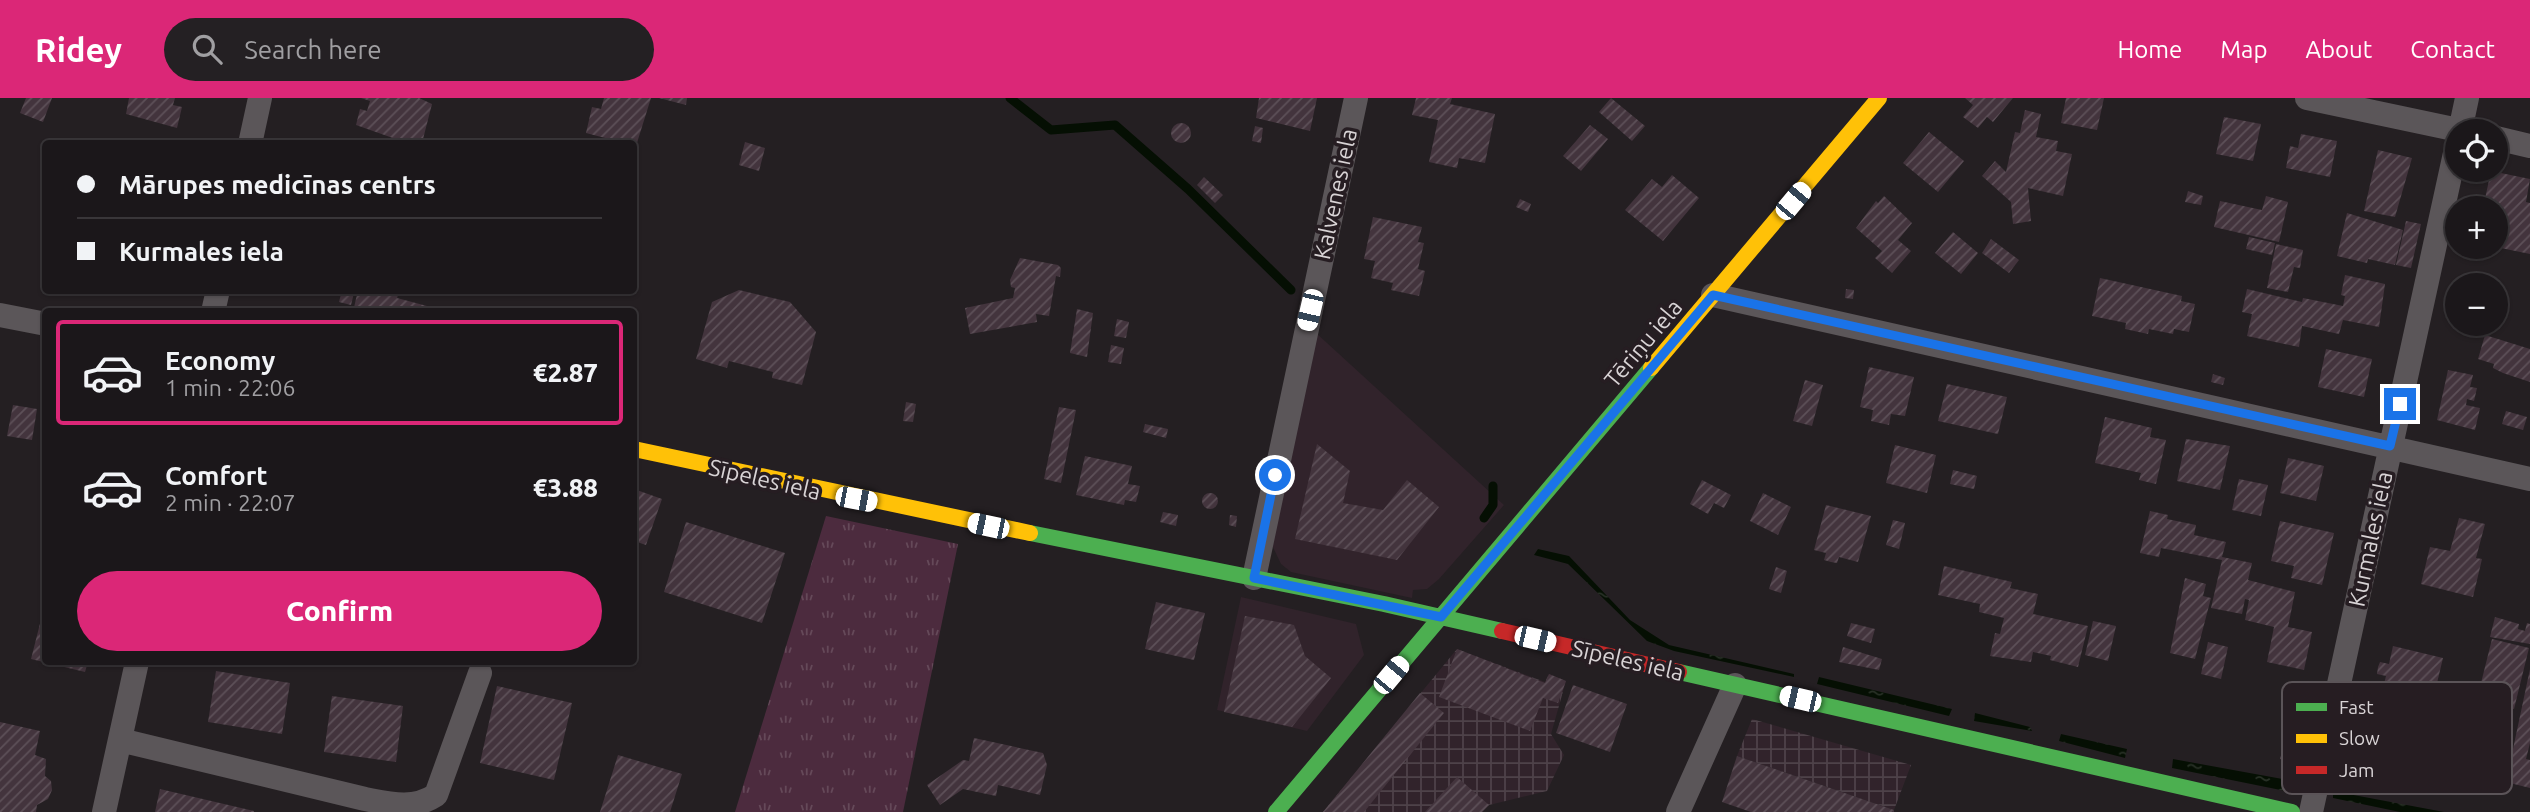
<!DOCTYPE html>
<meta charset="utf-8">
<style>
body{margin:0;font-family:Ubuntu,sans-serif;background:#242023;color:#f1f3f6;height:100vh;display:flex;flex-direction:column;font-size:26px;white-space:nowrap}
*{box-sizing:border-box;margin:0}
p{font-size:23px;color:#a09fa2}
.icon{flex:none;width:38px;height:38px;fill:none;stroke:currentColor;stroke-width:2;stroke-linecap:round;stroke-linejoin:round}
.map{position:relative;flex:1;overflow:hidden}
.details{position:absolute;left:42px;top:210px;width:595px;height:357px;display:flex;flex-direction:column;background:#1b171a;border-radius:7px;box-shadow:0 2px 5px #0004,0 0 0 2px #393639}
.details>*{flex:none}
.hud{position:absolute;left:42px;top:42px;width:595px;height:154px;border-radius:7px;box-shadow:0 2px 5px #0004,0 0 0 2px #393639;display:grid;align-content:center;height:154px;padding:0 35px;background:#1b171a}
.fabs{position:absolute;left:2445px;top:21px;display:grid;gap:14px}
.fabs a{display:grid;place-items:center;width:63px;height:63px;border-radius:50%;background:#1b171a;box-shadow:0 2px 5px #0004,0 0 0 2px #393639;font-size:35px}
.end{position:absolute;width:32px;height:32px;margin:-16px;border:9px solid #1a73e8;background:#fff;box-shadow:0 0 0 4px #fff}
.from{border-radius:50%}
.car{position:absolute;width:21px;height:42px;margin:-21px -10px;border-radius:9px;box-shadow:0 0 5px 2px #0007;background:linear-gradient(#fff 24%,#345 0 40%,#fff 0 76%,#345 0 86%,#fff 0)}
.hud b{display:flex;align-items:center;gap:24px;height:66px;font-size:26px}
.hud b+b{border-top:2px solid #393639}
.hud i{width:18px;height:18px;background:#f1f3f6}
ul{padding:12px 0 0;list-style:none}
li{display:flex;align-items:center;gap:21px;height:105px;margin:0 14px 10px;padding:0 21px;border:4px solid transparent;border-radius:7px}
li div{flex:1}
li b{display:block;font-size:26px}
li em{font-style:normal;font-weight:800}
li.current{border-color:#db2777}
li>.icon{width:63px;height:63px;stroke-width:1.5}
.primary-button{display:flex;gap:14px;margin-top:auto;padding:14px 35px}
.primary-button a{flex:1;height:80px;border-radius:42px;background:#db2777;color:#fff;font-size:28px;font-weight:800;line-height:80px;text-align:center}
header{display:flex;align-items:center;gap:42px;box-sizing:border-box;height:98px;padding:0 35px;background:#db2777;color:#fff}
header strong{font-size:33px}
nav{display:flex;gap:38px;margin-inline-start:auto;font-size:24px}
.search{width:490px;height:63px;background:#242023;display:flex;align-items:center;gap:18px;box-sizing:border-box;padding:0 24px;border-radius:38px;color:#a09fa2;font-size:26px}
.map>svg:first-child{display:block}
</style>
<header>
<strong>Ridey</strong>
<div class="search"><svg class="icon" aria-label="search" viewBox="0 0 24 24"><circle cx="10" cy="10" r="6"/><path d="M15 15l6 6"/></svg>Search here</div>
<nav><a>Home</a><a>Map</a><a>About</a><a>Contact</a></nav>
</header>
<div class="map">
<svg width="2530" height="714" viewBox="0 0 2530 714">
<defs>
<pattern id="industrial-grid" width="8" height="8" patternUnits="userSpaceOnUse" patternTransform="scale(1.75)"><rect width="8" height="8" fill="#31232b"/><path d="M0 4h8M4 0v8" fill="none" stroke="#4e4249"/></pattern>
<pattern id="grass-tufts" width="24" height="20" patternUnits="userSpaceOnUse" patternTransform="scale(1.75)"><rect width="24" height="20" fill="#4c2b3e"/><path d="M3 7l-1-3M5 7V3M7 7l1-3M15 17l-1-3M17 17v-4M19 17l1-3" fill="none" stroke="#654959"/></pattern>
<pattern id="water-ripples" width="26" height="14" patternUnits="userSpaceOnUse" patternTransform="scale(1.75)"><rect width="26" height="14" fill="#050f03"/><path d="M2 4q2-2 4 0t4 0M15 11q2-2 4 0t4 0" fill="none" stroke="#293127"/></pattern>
<pattern id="building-hatch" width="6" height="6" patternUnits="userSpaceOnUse" patternTransform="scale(1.75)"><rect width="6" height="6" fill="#43343d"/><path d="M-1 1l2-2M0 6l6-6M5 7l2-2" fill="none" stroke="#5d5058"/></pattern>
</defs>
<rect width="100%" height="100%" fill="#241f22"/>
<path fill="#31232b" d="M1315 234 1504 407 1439 481 1427 491 1413 492 1412 500 1291 474 1281 466 1271 445Z
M1241 499 1356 526 1364 557 1307 633 1217 612Z"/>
<path fill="url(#industrial-grid)" d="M1457 551 1545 584 1549 576 1566 583 1551 636 1564 657 1547 693 1489 707 1482 714H1323Z
M1752 621 1911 667 1894 712 1737 658Z"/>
<path fill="url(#grass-tufts)" d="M826 418 958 446 903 714H735Z"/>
<path fill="url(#water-ripples)" d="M1538 451 1569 458 1630 522 1669 547 1794 576V579L1674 553 1647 543 1568 466 1534 457Z
M1819 579 1952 611 1949 618 1817 586Z
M1975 615 2030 629 2032 633 1974 623Z
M2061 636 2127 651 2125 660 2059 643Z
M2173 661 2293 683 2295 689 2290 694 2172 670Z
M2343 695 2444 714H2400L2333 700V697Z"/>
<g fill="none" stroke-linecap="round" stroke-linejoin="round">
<path stroke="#050f03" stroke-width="9" d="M1010 0 1051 32 1115 27 1188 91 1291 192
M1484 420 1493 407V388"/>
</g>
<path fill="url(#building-hatch)" d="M26 0H52L43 24 20 15Z
M129 0H175L173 7 182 9 177 30 126 16Z
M361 0H419L432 6 422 45 408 41 407 45 356 27 360 11 367 13 370 3Z
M604 0H651L636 48 586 35 592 9 601 11Z
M659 0H687L686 7Z
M1259 0H1317L1310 33 1256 20Z
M1416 0H1452L1450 6 1495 16 1485 65 1459 60 1457 70 1429 64 1438 22 1412 17Z
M1611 0 1645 28 1632 43 1599 14Z
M1965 0H2013L1993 24 1987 19 1978 30 1963 19 1973 7Z
M2066 0H2104L2097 32 2061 25Z
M2025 12 2041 16 2036 39 2058 43 2056 53 2072 56 2063 98 2028 90 2031 123 2013 126 2011 104 1982 78 1995 63 2006 74 2015 34 2020 35Z
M2224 19 2261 26 2253 63 2216 56Z
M1171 35a10 10 0 1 1 20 0a10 10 0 1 1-20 0Z
M1590 27 1608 41 1581 73 1563 58Z
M1255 28 1263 30 1261 45 1252 43Z
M1929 34 1964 63 1938 94 1903 65Z
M2301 36 2337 43 2330 79 2286 70 2290 48 2298 50Z
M745 44 765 50 759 73 739 67Z
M2378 52 2412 60 2395 119 2364 113Z
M2491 73 2530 81 2526 104 2530 105V156L2496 149V110H2483Z
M1672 77 1699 100 1663 143 1625 112 1652 81 1662 89Z
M1204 79 1223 97 1215 105 1197 87Z
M2188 93 2203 98 2201 107 2185 104Z
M1884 98 1912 125 1898 142 1911 153 1892 175 1875 160 1882 153 1856 130 1876 103 1878 105Z
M2266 98 2288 104 2279 144 2214 129 2220 103 2262 112Z
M1520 101 1531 106 1528 114 1516 109Z
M2347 115 2403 132 2395 167 2368 161 2367 165 2337 158Z
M1373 119 1422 129 1418 144 1424 145 1418 171 1425 173 1419 198 1391 192 1393 185 1371 180 1375 163 1364 161Z
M2406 123 2421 126 2411 170 2396 167Z
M1953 134 1978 155 1961 176 1935 155Z
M2249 139 2275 145 2272 157 2246 151Z
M1991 141 2019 162 2009 175 1982 155Z
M634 142 639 143 635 162H634Z
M2276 146 2303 152 2300 170 2294 169 2288 194 2267 190Z
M1020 160 1058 167 1061 170 1060 179 1056 178 1049 218 1036 216 1037 224 970 236 965 210 1013 200 1015 190 1011 189 1010 182Z
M2345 177 2385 186 2379 229 2343 222 2339 236 2302 228 2299 249 2247 238 2252 216 2242 214 2247 191 2302 204 2303 200 2343 208 2345 198 2341 197Z
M2100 180 2182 198 2181 203 2195 206 2189 234 2174 231 2173 236 2149 231 2148 236 2125 231 2126 225 2092 218Z
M1846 191 1854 192 1853 201 1845 200Z
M342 192 354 195 351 207 339 204Z
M358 192 399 194 397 200 427 208 426 214H353Z
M739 192 790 204 816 234 802 287 772 280 773 274 729 263 727 270 696 261 712 204Z
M1077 211 1093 215 1087 259 1070 255Z
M1117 221 1129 224 1126 240 1114 238Z
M2485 237 2530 251V284L2503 275 2493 270 2494 266 2478 261Z
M1111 247 1124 250 1121 266 1108 264Z
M2326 251 2372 261 2364 299 2318 289Z
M1869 269 1914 279 1905 318 1891 316 1889 327 1871 323 1873 312 1860 309Z
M2448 272 2473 277 2470 289 2477 290 2474 303 2467 301 2466 307 2480 310 2475 332 2437 322Z
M2213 276 2225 280 2223 287 2211 284Z
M1805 282 1823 287 1812 328 1793 323Z
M1947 286 2007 299 1998 336 1938 323Z
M906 304 916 306 913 324 903 323Z
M13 307 37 311 32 342 7 338Z
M1059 309 1076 312 1061 385 1044 381Z
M2506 313 2527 319 2523 332 2502 326Z
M2105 319 2152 330 2150 339 2166 342 2156 386 2139 382 2141 375 2095 365Z
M1145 326 1168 331 1166 340 1143 334Z
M2186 341 2230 348 2220 392 2177 383Z
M1317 346 1350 373 1343 405 1383 412 1407 382 1439 409 1397 462 1295 441Z
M1895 347 1936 357 1927 395 1886 385Z
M1085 358 1132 368 1128 386 1140 388 1136 404 1125 402 1124 407 1076 397Z
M2288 360 2324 368 2316 403 2280 395Z
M1953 372 1977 378 1974 391 1950 386Z
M2239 381 2268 387 2261 418 2232 412Z
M1702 382 1731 397 1724 410 1714 405 1708 416 1690 406Z
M634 391 662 401 646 447 634 443Z
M1202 403a8 8 0 1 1 16 0a8 8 0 1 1-16 0Z
M1763 395 1791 409 1778 437 1750 423Z
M1826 407 1871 418 1858 464 1839 459 1837 465 1831 464 1824 462 1826 455 1814 452Z
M2150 413 2168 417 2167 421 2196 427 2194 437 2226 444 2222 459 2252 465 2248 482 2295 494 2288 529 2312 534 2304 572 2267 564 2274 529 2245 522 2249 502 2245 501 2242 516 2211 510 2222 462 2161 450 2159 459 2140 455Z
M1163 414 1178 417 1176 428 1160 424Z
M1230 417 1237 418 1236 429 1229 427Z
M2459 420 2485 426 2476 460 2482 461 2473 499 2421 486 2430 449 2450 453Z
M1893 422 1905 425 1899 451 1886 447Z
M2280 423 2334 435 2322 487 2291 480 2294 468 2271 463Z
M686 424 785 455 762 525 664 494Z
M1944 468 2012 484 2010 490 2038 496 2033 516 2088 528 2078 569 2050 562 2051 558 2033 554 2031 564 1990 558 1995 535 2000 536 2004 520 1979 514 1980 506 1938 497Z
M1776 469 1787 473 1781 495 1769 491Z
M2185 480 2206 486 2203 498 2211 500 2195 561 2170 555Z
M1156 504 1205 515 1194 562 1145 551Z
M45 506 46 564H88L85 574 31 561Z
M1245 518 1294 527 1305 558 1331 580 1292 629 1224 614Z
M2495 519 2519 526 2518 531 2525 533 2527 525 2530 526V546L2490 539Z
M2093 523 2116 528 2108 563 2085 557Z
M1851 525 1875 531 1871 545 1847 538Z
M2492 541 2529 550 2514 611 2477 601Z
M2208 544 2228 549 2221 581 2201 576Z
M2393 548 2443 560 2432 606 2382 594 2386 578 2377 576 2378 569 2380 564 2389 566Z
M1843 549 1882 561 1879 572 1839 564Z
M1457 551 1545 585 1549 576 1566 583 1558 605 1543 600 1530 633 1439 599Z
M486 564H505L504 569Z
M2530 571V645L2526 661 2530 662V690L2506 684Z
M216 573 290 585 282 636 208 624Z
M1573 587 1627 606 1610 654 1556 635Z
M497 588 572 605 554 682 480 665Z
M1420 595 1444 615 1364 714H1323Z
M332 598 403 608 396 664 324 654Z
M0 624 40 633 35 657 46 661 45 678 51 683 52 692 48 701 37 707 36 714H0Z
M974 640 1043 655 1047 667 1040 697 998 687 996 698 963 691 940 707 927 687 963 662 969 663Z
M2283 650 2306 655 2303 667 2280 661Z
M618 657 682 676 670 714H600Z
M1737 658 1894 712V714H1751L1722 704Z
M1457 679 1489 707 1482 714H1425Z
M160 691 254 713V714H155Z"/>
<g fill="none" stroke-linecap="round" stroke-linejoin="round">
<path stroke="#5b5659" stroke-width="24" d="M2307 0 2463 33
M2460 33 2467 0
M2496 40 2530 48
M250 46 260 0
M1713 197 2530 381
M213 214 218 192
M0 217 46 226
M1254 480 1356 0
M120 642 365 701C391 706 413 712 436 697L480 575
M104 714 137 564
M1678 714 1735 587
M2311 714 2457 46"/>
<path stroke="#4caf50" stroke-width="16" d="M1030 435 1384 506 1502 533
M1679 574 2292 714
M1276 714 1651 270"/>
<path stroke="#ffc107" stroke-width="16" d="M1651 270 1879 0
M634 351 1030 435"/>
<path stroke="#c62828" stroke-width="16" d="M1502 533 1679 574"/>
</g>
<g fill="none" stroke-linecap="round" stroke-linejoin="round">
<path stroke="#1a73e8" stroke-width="9" d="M1275 377 1254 480 1441 519 1713 197 2390 348 2400 306"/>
</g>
<g text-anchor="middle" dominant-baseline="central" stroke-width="7" stroke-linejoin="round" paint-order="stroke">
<g font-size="23" fill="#d8d3d5" stroke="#261d22">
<text transform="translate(1335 96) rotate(-78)">Kalvenes iela</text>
<text transform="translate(1643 245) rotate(-50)">Tēriņu iela</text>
<text transform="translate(765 381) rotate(13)">Sīpeles iela</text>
<text transform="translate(2370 441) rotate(-78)">Kurmales iela</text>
<text transform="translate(1628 562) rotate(13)">Sīpeles iela</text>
</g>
</g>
<rect x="2282" y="584" width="230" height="112" rx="10" fill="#261d22" stroke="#5b5458" stroke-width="2"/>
<rect x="2296" y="605" width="31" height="8" fill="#4caf50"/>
<rect x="2296" y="636" width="31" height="9" fill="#ffc107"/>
<rect x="2296" y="668" width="31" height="8" fill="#c62828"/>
<g font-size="19" fill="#d8d3d5">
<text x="2339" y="616">Fast</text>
<text x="2339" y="647">Slow</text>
<text x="2339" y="679">Jam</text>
</g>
</svg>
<div class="fabs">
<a><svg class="icon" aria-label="locate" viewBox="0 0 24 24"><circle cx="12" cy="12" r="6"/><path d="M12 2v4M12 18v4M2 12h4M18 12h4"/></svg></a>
<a>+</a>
<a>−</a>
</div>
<i class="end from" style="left:1275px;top:377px"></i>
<i class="end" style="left:2400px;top:306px"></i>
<i class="car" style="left:1793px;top:103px;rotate:40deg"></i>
<i class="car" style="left:1310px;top:212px;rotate:193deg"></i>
<i class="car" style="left:856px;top:401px;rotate:101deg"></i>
<i class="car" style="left:988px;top:428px;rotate:282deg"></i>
<i class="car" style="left:1535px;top:541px;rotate:103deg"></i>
<i class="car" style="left:1391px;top:577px;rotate:40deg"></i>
<i class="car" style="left:1800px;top:601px;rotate:283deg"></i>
<div class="hud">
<b><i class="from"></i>Mārupes medicīnas centrs</b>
<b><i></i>Kurmales iela</b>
</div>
<section class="details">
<ul>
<li class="current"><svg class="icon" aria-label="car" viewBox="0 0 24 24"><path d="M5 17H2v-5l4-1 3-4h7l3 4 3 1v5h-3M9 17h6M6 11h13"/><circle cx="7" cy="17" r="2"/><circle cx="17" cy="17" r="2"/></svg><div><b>Economy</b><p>1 min · 22:06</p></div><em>€2.87</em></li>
<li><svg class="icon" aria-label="car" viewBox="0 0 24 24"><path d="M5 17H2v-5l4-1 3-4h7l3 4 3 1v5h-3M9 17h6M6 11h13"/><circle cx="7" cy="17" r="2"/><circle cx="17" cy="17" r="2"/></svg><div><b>Comfort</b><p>2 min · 22:07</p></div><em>€3.88</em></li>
</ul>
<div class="primary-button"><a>Confirm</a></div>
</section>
</div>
